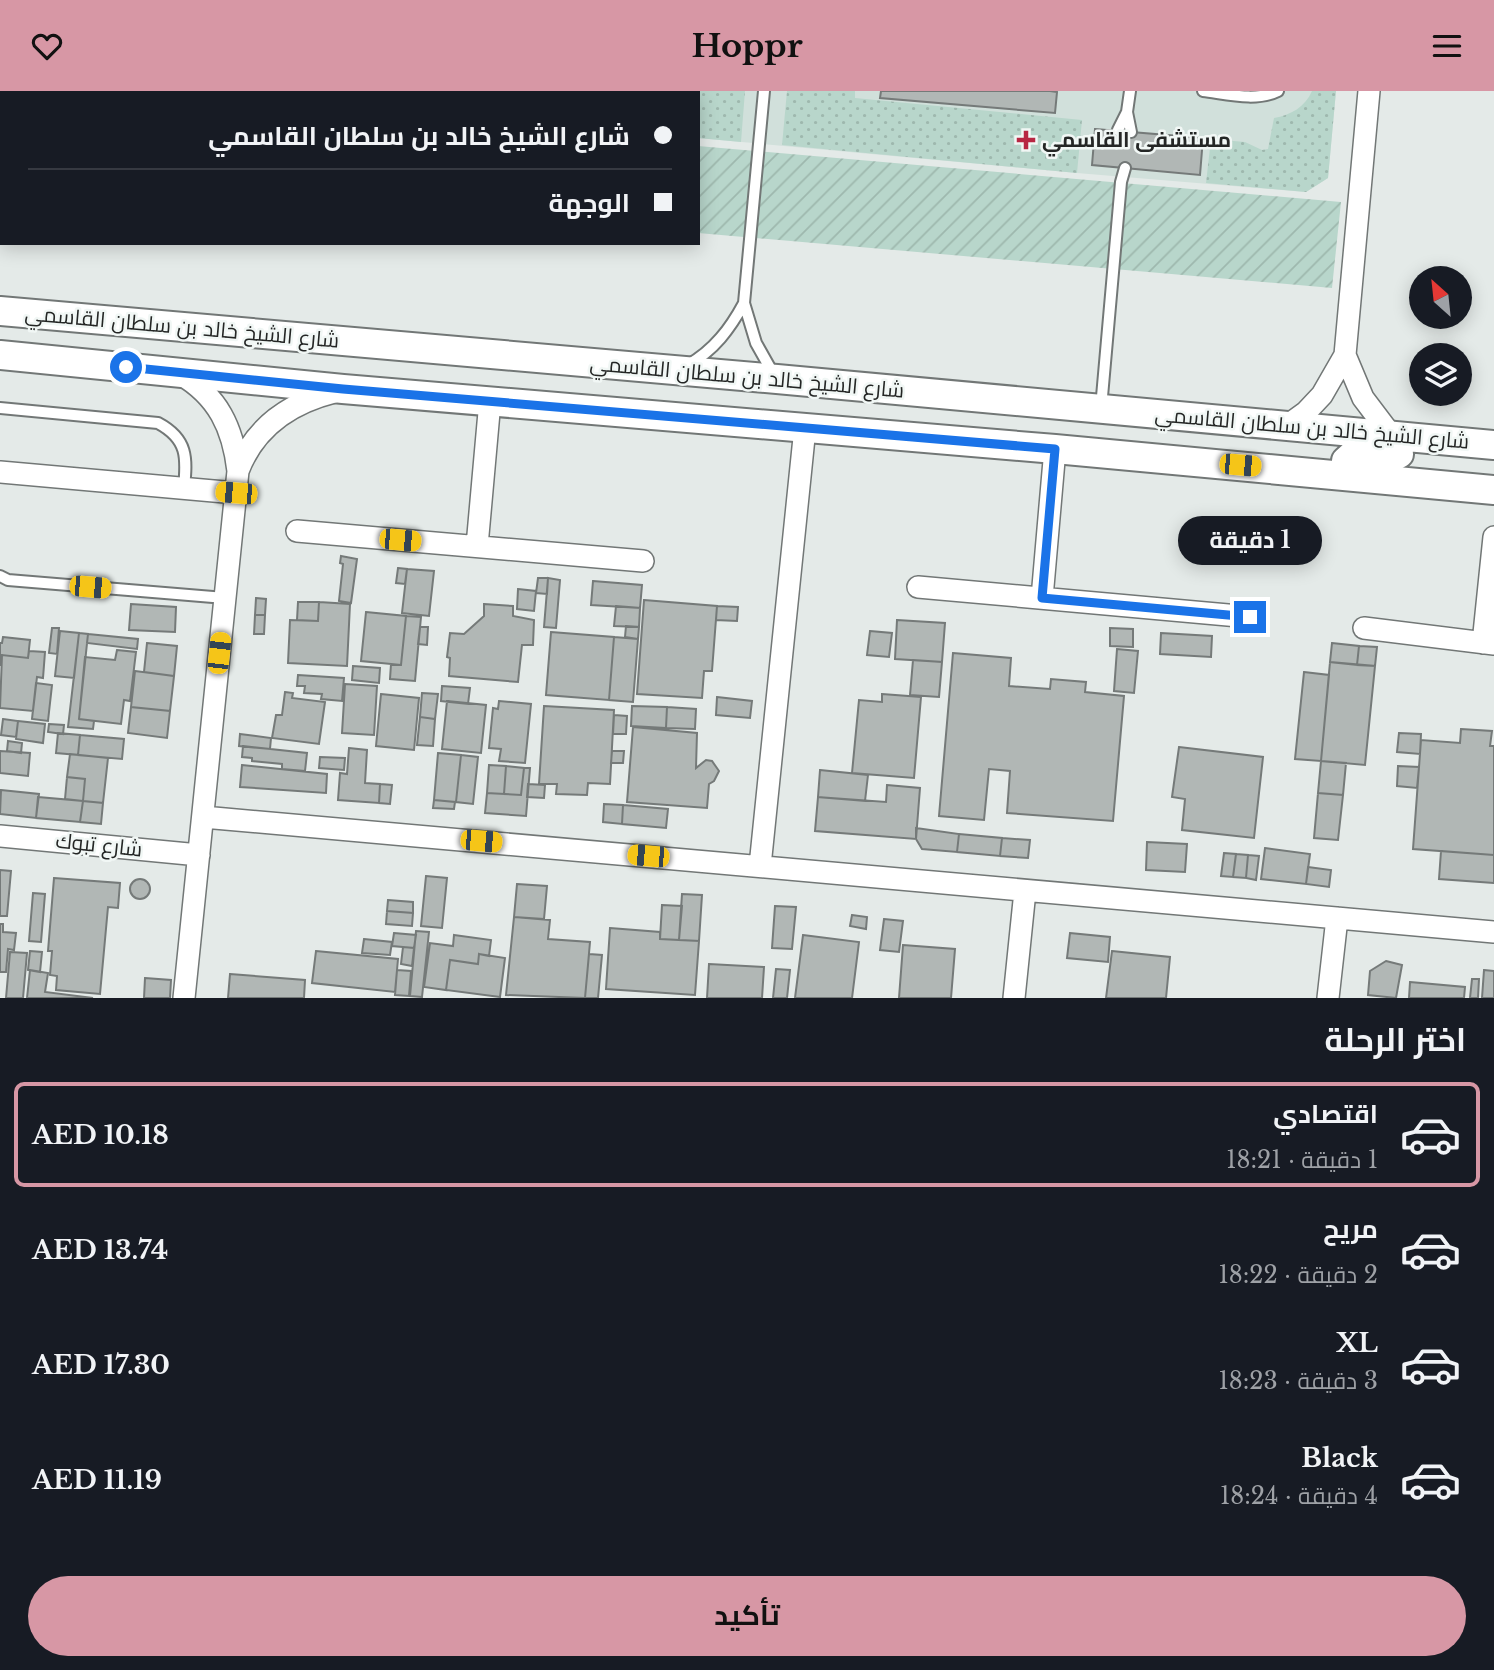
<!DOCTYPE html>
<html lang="ar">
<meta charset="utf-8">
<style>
body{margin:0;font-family:"Libre Baskerville",Cairo,serif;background:#20242c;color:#f1f3f6;direction:rtl;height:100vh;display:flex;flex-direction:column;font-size:26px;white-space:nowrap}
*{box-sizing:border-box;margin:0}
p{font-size:23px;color:#9ea1a6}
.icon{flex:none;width:38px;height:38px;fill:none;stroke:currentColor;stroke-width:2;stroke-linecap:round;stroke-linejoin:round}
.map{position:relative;height:907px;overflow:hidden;direction:ltr}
.panel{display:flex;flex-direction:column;background:#171b24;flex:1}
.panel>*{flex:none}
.banner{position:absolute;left:0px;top:0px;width:700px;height:154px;box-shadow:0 4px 18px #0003;direction:rtl;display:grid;align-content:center;height:154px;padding:0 28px;background:#171b24}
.needle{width:46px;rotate:333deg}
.fabs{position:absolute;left:1409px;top:175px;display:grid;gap:14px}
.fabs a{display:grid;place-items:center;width:63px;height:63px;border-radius:50%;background:#171b24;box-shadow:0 4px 18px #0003;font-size:35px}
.end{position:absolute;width:32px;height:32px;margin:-16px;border:9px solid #1a73e8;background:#fff;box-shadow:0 0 0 4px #fff}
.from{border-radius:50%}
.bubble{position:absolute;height:49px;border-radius:24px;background:#171b24;box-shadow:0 4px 18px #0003;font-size:23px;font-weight:700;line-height:49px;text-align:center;direction:rtl}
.car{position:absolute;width:21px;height:42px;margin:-21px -10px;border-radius:9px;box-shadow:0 0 5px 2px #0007;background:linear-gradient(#f5c518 24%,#345 0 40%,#f5c518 0 76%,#345 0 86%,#f5c518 0)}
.banner b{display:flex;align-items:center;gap:24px;height:66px;font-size:26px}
.banner b+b{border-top:2px solid #363941}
.banner i{width:18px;height:18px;background:#f1f3f6}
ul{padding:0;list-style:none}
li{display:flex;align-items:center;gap:21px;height:105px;margin:0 14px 10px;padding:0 14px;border:4px solid transparent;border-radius:10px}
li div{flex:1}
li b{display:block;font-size:26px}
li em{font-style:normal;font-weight:700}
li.current{border-color:#d797a5}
li>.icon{width:63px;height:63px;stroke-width:1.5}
h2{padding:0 28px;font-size:32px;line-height:84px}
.cta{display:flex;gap:14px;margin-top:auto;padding:14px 28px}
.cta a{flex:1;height:80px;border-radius:42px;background:#d797a5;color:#111;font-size:28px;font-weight:700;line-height:80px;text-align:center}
header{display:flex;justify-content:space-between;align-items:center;height:91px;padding:0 28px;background:#d797a5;color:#111;font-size:32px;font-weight:700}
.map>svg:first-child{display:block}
</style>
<header><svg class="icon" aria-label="menu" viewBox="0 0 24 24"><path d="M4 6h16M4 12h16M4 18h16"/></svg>Hoppr<svg class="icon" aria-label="heart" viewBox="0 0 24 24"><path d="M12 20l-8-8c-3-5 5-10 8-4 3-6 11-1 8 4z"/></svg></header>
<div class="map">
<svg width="1494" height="907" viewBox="0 0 1494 907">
<defs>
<pattern id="grass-dots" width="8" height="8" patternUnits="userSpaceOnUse" patternTransform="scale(1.75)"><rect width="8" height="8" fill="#b8d6cb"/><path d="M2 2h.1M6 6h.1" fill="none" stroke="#9eb8ae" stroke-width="1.8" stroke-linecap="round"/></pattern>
<pattern id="garden-furrows" width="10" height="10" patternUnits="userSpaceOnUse" patternTransform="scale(1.75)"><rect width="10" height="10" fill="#b8d6cb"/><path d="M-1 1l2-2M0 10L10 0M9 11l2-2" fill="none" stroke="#9eb8ae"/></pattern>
</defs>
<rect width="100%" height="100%" fill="#e4eae8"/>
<path fill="#d1e0db" d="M169 0H1336L1328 87 1306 101 1077 82 698 47V2Z"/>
<path fill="url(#grass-dots)" d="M213 0H671L212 2Z
M676 0H745L741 51 698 47V2Z
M787 0H855V7L1082 29 1077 82 782 54Z
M1312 0H1336L1328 87 1306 101 1206 92 1211 48 1245 51 1262 59 1268 58 1274 27C1291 24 1305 16 1312 0Z"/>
<path fill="url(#garden-furrows)" d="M698 55 1341 111 1332 197 698 142Z"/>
<path fill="#b1b7b5" stroke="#757a79" stroke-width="2" d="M881 0H1050L1057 1 1055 22 880 7Z
M1095 38 1203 47 1200 84 1092 74Z
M341 465 357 468 351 512 339 510 343 473 340 472Z
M398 477 407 478 405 493 396 492Z
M407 478 434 480 429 525 402 522Z
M538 487H548L547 503 536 502Z
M548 487 560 489 556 537 544 536Z
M593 490 642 494 640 517 591 514Z
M518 498 536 500 534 520 517 518Z
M256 507 266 508 265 524H255Z
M644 509 717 515 712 580H704L702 607 637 603Z
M298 511H319L318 530 297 529Z
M319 511 350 513 347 575 288 572 290 529 318 530Z
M131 513 176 516 175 541 129 539Z
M484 513 513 515V525L534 529 533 554H522L518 591 449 585 450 567 447 566 450 542 464 543 484 525Z
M616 515 640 517 639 536 614 535Z
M717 515 738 516 737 530 716 529Z
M366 521 406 525 401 574 361 570Z
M255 524H265L264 543H254Z
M406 525 421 526 415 590 390 588 391 573 401 574Z
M897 529 945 532 942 571 895 568Z
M626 535 639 536 638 548 625 546Z
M420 536H428L427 554 418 553Z
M52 537H59L57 563 49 562Z
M1110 537 1133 538V556L1110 555Z
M60 540 79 542 74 587 55 585Z
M870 540 892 542 889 566 867 564Z
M551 541 614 546 609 609 546 604Z
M79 542 88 543 79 628 94 630 93 638 68 636Z
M1161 542 1212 545 1211 566 1160 563Z
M88 543 138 548 137 558 87 552Z
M3 546 30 549 28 567 2 564 0 575V552H2Z
M614 546 638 548 633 611 609 609Z
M147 552 177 555 174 585 144 581Z
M1332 552 1359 555 1357 574 1330 571Z
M1359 555 1377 556 1375 575 1357 574Z
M1117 558 1138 560 1134 602 1114 600Z
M117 559 136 561 130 610 124 609 121 633 79 628 85 566 115 569Z
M29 560 45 561 43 587 37 586 33 620 0 617 2 564 28 567Z
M953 562 1011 567 1009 595 1050 598 1051 588 1086 591 1085 601 1124 605 1113 730 1007 722 1010 680 989 678 984 729 939 725Z
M913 569 942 571 939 606 910 604Z
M1330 571 1375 575 1365 674 1321 670Z
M353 575 380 577 379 592 352 589Z
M135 580 174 585 170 620 131 616Z
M1304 581 1329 584 1321 670 1295 668Z
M298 584 344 587 342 610 321 608 322 603 304 602 305 595H297Z
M36 592 52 594 48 630 32 628Z
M345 593 377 595 374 644 342 642Z
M442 595 470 597 468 613 441 610Z
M285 601 293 602 292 607 325 611 319 653 272 647 276 624H282Z
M422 602 438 603 435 628 420 626Z
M381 603 419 607 414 659 376 655Z
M882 603 921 606 914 687 852 682 859 609 882 611Z
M717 606 752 610 750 627 716 624Z
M447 610 486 614 481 662 442 658Z
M499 610 531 613 525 672 499 670 501 658 489 657 493 617 498 618Z
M544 615 614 619 610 693 588 692 587 704 556 703 557 693H539Z
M632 615 667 616 666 637 631 635Z
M131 616 170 620 167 647 128 642Z
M667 616 696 618 695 638 666 637Z
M614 624 627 625 626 643H613Z
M420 626 435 628 433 655 417 654Z
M3 628 18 630 16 646 1 644Z
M18 630 45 633 43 652 16 648Z
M49 633 64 634 63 643 48 641Z
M633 636 697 642 696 677 706 669 712 670 719 680 714 690 709 693 707 717 627 711Z
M1461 638 1492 640 1490 655H1494V764L1413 758 1421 649 1460 652Z
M58 642 80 644 78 664 56 662Z
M1399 642 1421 643 1420 663 1397 661Z
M240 643 271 647 270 658 239 655Z
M80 644 124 648 122 668 78 664Z
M8 650 22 652 21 662 7 660Z
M243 655 307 662 305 680 282 678V673L252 670V667L242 666Z
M1179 656 1263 666 1254 747 1182 739 1185 708 1172 706Z
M349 657 367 659 365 692 380 693 379 712 338 709 340 682 347 683Z
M0 660 30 662 28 685 0 682Z
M612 660H624L623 672H611Z
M438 662 461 664 456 711 434 709Z
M70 663 108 667 103 712 83 710 85 688 67 686Z
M461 664 478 666 473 713 456 711Z
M320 666 345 667 344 679 319 677Z
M1321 670 1346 672 1343 704 1318 702Z
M242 674 327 683 326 702 240 696Z
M489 674 506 675 504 703 487 702Z
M506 675 524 677 521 704 504 703Z
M1398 675 1419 676 1417 697 1397 695Z
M524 677H530L526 725 485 722 487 702 521 704Z
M820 679 868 684 865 710 818 706Z
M67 686 85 688 83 710 65 708Z
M380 693 392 694 390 713 379 712Z
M528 693 545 694 544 707 527 706Z
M887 694 920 697 916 748 815 740 818 706 886 711Z
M1 699 39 703 36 727 0 723Z
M1318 702 1343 704 1338 749 1314 747Z
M38 706 83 710 80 731 36 727Z
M434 709 455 711 454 718 433 717Z
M83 710 103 712 101 733 80 731Z
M604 713 623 714 622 733 603 731Z
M623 714 668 718 666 737 622 733Z
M916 737 959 743 957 761 922 758 916 748Z
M959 743 1002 747 1000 765 957 761Z
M1002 747 1030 749 1028 767 1000 765Z
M1147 751 1187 753 1185 781 1146 779Z
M1265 757 1310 763 1306 793 1261 788Z
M1441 760 1494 764V792L1439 788Z
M1224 762 1236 763 1233 786 1221 785Z
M1236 763 1248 764 1246 787 1233 786Z
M1248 764 1259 765 1256 789 1246 787Z
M1308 776 1331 779 1329 796 1306 793Z
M0 779 11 780 7 825H0Z
M426 785 447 787 442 837 421 835Z
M54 787 120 792 118 817 108 816 100 903 56 899 57 885 50 884 52 860H48Z
M130 798a10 10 0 1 1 20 0a10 10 0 1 1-20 0Z
M517 793 547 795 544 828 514 826Z
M33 802 45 803 41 851 29 850Z
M682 803 702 804 699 850 679 849Z
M388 809 413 811V822L387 820Z
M662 814 682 815 679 849 660 848Z
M775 815 796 816 792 858 772 857Z
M387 820 413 822 412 835 386 833Z
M852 824 867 826 866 838 850 835Z
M514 826 550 829 548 848 590 851 585 907 506 904Z
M884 828 903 830 899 861 880 859Z
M0 833H3V841L16 842 14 859 8 858 6 881H0Z
M610 837 660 841V848L699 850 695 904 606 898Z
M416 840 429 841 422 906 410 905Z
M394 842 416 844 414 857 392 855Z
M1070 842 1110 846 1108 871 1067 867Z
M454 844 491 849 489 865 479 863 478 873 450 869 446 899 424 896 430 852 453 855Z
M803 844 859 851 852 907H795Z
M364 848 392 851 390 864 362 862Z
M903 854 955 858 951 907H899Z
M403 856 414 857 412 875 401 873Z
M30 860 42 861 40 881 28 879Z
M316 860 398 868 395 901 312 892Z
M1112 860 1170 866 1166 907H1106Z
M10 861 27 862 23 907H6Z
M479 863 505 867 500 906 446 899 450 869 478 873Z
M589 863 602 864 598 907H585Z
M1386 870 1402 874 1396 907 1368 904 1370 880Z
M709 873 764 876 762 907H707Z
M776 878 790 879 787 907H773Z
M30 879 48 882 45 901 93 907H27Z
M397 879 411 880 409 905 395 904Z
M1484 879 1494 880V907H1482Z
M230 883 305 889 304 907H228Z
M145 887 171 889 170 907H144Z
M1472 888H1479L1478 907H1470Z
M1410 891 1465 896 1464 907H1409Z"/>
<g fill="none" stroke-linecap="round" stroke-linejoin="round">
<defs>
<path id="lane" d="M764 0 744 212 756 252 774 284
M1203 0C1227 3 1256 11 1278 0
M1127 21 1131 41
M1118 39 1127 21 1130 0
M688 274C714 259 730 238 744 212
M0 317 158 332C188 348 187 367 184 397
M1101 317 1121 91 1125 77
M0 485 8 489 225 507"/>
<path id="street" d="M1345 264 1363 307 1391 344
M180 283C218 305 233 337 238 380L184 907
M1288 334 1306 321 1322 304 1345 264 1369 0
M238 380C255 335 290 312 334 301
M0 381 236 402
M297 440 643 470
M477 455 490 310
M918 496 1250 526
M1042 507 1055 358
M1364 537 1494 553
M1483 552 1494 446
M203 726 1494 841
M0 745 199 764
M760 775 805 337
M1014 907 1025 800
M1328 907 1337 827"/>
<path id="secondary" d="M0 220 777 288 1494 354
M0 264 343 298 1055 358 1494 399
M1345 384 1346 370 1356 361 1399 363"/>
</defs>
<use href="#lane" stroke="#727776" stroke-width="14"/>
<use href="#street" stroke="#727776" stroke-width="24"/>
<use href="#secondary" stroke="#727776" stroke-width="32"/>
<use href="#lane" stroke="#fff" stroke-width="10"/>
<use href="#street" stroke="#fff" stroke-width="21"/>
<use href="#secondary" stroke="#fff" stroke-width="28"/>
</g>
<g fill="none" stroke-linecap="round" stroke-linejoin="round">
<path stroke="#1a73e8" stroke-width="9" d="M126 276 343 298 1055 358 1042 507 1250 526"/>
</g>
<path fill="#b82743" stroke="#f1f7f5" stroke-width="2.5" d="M1022.5 38.5h7v7h7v7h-7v7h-7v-7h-7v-7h7z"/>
<g text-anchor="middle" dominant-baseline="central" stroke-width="5" stroke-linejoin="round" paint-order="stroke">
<g font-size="21" font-weight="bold" fill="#242625" stroke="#f1f7f5" text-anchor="start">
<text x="1042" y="49">مستشفى القاسمي</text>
</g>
<g font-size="21" fill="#242625" stroke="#f1f7f5">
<text transform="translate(182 236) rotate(5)">شارع الشيخ خالد بن سلطان القاسمي</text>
<text transform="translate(747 286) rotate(5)">شارع الشيخ خالد بن سلطان القاسمي</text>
<text transform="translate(1312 337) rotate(5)">شارع الشيخ خالد بن سلطان القاسمي</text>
<text transform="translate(99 754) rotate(6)">شارع تبوك</text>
</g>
</g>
</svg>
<div class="fabs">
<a><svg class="needle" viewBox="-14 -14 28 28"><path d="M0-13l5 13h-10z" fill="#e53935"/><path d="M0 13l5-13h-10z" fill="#9ea1a6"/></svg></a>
<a><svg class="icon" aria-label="layers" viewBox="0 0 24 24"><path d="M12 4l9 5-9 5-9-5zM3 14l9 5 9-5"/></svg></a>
</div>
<i class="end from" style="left:126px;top:276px"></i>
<i class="end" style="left:1250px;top:526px"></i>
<div class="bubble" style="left:1178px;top:425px;width:144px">1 دقيقة</div>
<i class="car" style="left:1240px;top:374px;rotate:95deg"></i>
<i class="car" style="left:236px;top:402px;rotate:275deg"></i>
<i class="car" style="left:400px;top:449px;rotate:95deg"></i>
<i class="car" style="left:90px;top:496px;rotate:95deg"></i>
<i class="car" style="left:219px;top:562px;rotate:6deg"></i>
<i class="car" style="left:481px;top:750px;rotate:95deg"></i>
<i class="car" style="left:648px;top:765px;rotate:275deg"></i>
<div class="banner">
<b><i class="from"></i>شارع الشيخ خالد بن سلطان القاسمي</b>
<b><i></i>الوجهة</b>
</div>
</div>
<section class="panel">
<h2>اختر الرحلة</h2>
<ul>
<li class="current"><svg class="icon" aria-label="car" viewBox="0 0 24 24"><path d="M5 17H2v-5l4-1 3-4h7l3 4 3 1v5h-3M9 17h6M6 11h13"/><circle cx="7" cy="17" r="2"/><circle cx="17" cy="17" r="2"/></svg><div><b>اقتصادي</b><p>1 دقيقة · 18:21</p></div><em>AED 10.18</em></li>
<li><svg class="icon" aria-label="car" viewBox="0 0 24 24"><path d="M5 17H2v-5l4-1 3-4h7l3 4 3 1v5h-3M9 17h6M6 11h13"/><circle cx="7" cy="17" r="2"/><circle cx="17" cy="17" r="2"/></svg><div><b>مريح</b><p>2 دقيقة · 18:22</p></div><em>AED 13.74</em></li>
<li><svg class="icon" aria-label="car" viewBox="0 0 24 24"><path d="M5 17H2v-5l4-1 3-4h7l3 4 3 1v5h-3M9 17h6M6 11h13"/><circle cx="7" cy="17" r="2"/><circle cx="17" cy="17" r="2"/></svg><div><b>XL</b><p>3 دقيقة · 18:23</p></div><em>AED 17.30</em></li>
<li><svg class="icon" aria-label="car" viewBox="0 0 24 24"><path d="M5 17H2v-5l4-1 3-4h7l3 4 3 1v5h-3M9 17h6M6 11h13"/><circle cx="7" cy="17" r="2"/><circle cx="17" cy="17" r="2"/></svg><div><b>Black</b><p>4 دقيقة · 18:24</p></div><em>AED 11.19</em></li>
</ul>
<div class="cta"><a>تأكيد</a></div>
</section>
